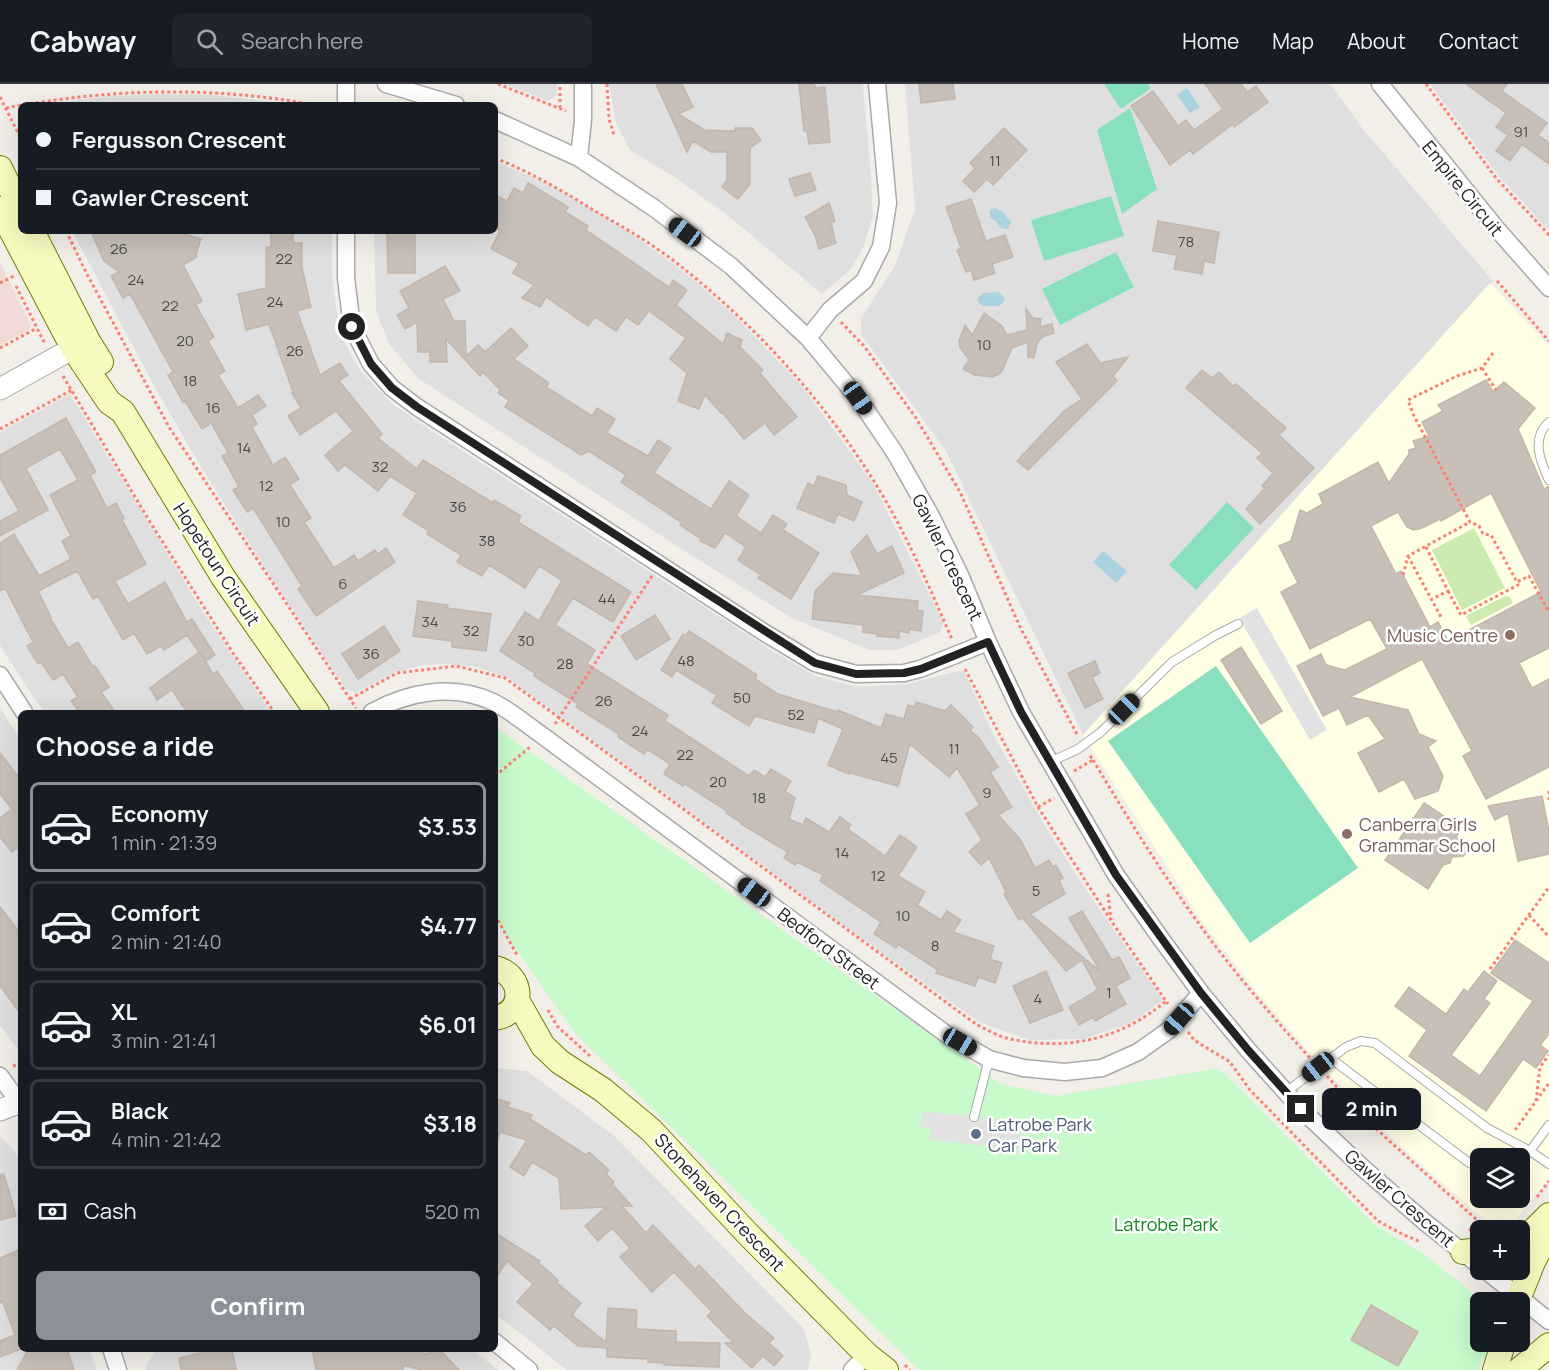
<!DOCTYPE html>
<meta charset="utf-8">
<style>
body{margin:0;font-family:Manrope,sans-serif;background:#20242c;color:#f1f3f6;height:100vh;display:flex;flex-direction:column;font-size:22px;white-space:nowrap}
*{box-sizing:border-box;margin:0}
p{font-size:20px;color:#9ea1a6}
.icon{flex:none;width:33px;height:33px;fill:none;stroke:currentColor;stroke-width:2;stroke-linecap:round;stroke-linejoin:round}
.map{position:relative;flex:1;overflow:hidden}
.drawer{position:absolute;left:18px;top:626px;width:480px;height:642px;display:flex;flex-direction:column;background:#171b24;border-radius:9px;box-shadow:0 6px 24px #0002}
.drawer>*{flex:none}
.banner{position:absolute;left:18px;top:18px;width:480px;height:132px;border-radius:9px;box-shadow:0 6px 24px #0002;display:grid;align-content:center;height:132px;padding:0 18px;background:#171b24}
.fabs{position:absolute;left:1470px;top:1064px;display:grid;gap:12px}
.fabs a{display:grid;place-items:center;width:60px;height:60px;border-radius:9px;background:#171b24;box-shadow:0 6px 24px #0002;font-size:30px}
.end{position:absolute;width:27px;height:27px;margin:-14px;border:8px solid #222;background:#fff;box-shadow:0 0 0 3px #fff}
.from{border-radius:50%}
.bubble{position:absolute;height:42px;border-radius:9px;background:#171b24;box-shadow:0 6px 24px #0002;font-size:20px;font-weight:700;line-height:42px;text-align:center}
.car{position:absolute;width:18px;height:36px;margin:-18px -9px;border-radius:8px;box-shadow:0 0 4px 2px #0007;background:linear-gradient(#222 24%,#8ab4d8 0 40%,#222 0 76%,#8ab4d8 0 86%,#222 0)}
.banner b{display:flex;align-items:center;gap:21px;height:57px;font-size:22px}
.banner b+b{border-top:2px solid #363941}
.banner i{width:15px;height:15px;background:#f1f3f6}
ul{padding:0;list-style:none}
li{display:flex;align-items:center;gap:18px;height:90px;margin:0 12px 9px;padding:0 6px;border:3px solid #363941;border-radius:9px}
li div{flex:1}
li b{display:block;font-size:22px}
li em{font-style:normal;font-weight:700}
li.on{border-color:#8c9099}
li>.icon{width:54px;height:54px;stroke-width:1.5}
h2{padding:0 18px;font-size:27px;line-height:72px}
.pay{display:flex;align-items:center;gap:15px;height:66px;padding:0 18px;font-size:22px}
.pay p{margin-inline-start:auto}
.cta{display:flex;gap:12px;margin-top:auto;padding:12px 18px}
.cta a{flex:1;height:69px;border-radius:9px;background:#8c9099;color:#fff;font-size:24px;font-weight:700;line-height:69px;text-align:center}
header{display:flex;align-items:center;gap:36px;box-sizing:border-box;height:84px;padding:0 30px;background:#171b24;border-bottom:2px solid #363941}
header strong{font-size:28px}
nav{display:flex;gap:33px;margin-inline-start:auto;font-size:21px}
.search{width:420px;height:54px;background:#20242c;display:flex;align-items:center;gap:15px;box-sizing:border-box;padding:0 21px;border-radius:9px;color:#9ea1a6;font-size:22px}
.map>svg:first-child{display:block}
</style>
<header>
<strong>Cabway</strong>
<div class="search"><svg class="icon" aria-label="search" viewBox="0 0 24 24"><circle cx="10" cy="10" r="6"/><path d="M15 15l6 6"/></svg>Search here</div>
<nav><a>Home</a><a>Map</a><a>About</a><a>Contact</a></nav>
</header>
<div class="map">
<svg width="1549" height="1286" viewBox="0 0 1549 1286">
<rect width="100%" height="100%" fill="#f2efe9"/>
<path fill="#e0dfdf" d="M505 0H557V11L548 17Z
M609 0H863L871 90 873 132 863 164 850 186 822 210 727 131 676 94 630 66 616 39Z
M905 0H1331L1362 44 1493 197 1083 651 946 367 861 250V234L895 182 915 125Z
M1430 0H1549V147L1497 90Z
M162 10 213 11 299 21H42L111 12Z
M495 77 552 102 622 143 687 190 736 233 802 302 872 398 944 539 940 548 898 566H869L790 533 688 469 419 295 389 260 376 227 374 147H495Z
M72 147H332V186L336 224 344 257 360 286 392 320 430 346 771 566 815 592 859 603 908 600 954 588 964 587 995 654 1045 742 1084 803 1163 916 1131 939 1083 955 1029 956 979 938 846 843 508 594 477 583 447 580 424 581 396 588 355 609 346 605 277 503 201 383 154 302Z
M70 310 202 526 271 628H45L33 613 0 561V348Z
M0 623 21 657V969L0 942Z
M495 984 527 987 614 1052 804 1245 811 1270 808 1286H567L495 1230Z
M0 1053H2L21 1075V1264L89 1265 97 1286H0Z
M470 1264 498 1286H146L145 1283 156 1267 165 1265Z"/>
<path fill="#f2dad9" d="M0 178 31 241 29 246 0 261Z"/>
<path fill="#ffffe5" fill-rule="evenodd" d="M1490 199 1549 262V1095L1514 1138 1505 1144 1495 1145 1395 1057 1323 983 1260 912 1201 836 1083 651ZM1480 1074H1520V1113H1480Z"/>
<path fill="#cdebb0" d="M1474 444 1505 504 1462 526 1432 466Z
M1505 512 1506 513 1509 512 1513 519 1471 541 1466 532Z"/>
<path fill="#c8facc" d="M495 643 1001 1000 1056 1012 1219 984 1375 1141 1425 1171 1484 1218H1480V1257H1492L1478 1286H919L574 948 495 835Z"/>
<path fill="#88e0be" d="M1104 0H1148L1151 4 1121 25Z
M1130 24 1157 105 1122 130 1097 46Z
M1111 112 1124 152 1044 177 1031 136Z
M1116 168 1134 203 1060 241 1042 205Z
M1227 418 1254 444 1196 506 1169 481Z
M1216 582 1358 784 1250 859 1108 657Z"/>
<path fill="#e2e2e2" d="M1257 524 1327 646 1310 656 1239 534Z
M922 1027 1022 1038 1020 1066 930 1056 931 1044 920 1043Z"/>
<path fill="#aad3df" d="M1187 4 1200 23 1190 29 1177 11Z
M995 124 1003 128 1011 138 1008 145 1000 144 996 137 990 134V126Z
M999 208 1005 215 1000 222H983L979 219 977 214 984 209Z
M1103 467 1127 487 1116 499 1093 478Z"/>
<path fill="#c7bfb8" stroke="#c4b6ab" stroke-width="1.5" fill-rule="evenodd" d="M656 0H682L693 23 678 30 705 46 735 47V44H752L761 56 750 64V100L738 115 722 103 727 96V68H711L693 57 687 68Z
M799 0H814L816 4 825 3 830 58 809 60 807 47H804Z
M919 0H953L955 15 921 19Z
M1205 0H1241L1247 8 1256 2 1268 18 1234 43 1233 40 1193 70 1190 66 1170 81 1131 22 1153 7 1178 42 1186 36 1194 46 1223 25Z
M1466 0H1507L1502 7 1547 39 1538 51 1549 59V80L1522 60 1510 77 1496 67 1508 51 1496 43 1506 29Z
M1004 44 1027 66 993 101 987 95 974 108 963 97 975 84 970 79Z
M810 89 816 106 795 112 789 95Z
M528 99 568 123 565 128 588 142 586 146 669 203 673 196 687 206 676 221 723 260 727 249 742 256 740 263 763 286 760 289 797 333 774 351 765 339 744 355 722 328 721 329 705 311 699 325 678 317 687 289 670 275 686 254 649 227 638 241 626 233 616 247 595 233 588 242 546 213 540 223 522 214 534 201 513 189 519 179 491 165 500 147 495 144V111L507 117 514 104 523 109Z
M971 115 986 157 1005 151 1013 173 992 180 995 189 974 196 971 186 966 188 957 166 961 164 946 123Z
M829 119 835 137 831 139 836 159 819 165 815 151 805 133Z
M1158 137 1219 148 1214 179 1204 177 1202 190 1174 185 1177 171 1153 167Z
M91 147H174L201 155 196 170 197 173 183 181 202 217 196 221 214 253 208 257 225 287 218 291 238 324 258 311 266 322 252 331 257 340 252 343 273 381 285 373 299 395 290 401 311 434 304 438 334 484 354 471 358 477 375 466 378 470 386 464 395 478 316 532 298 505 302 502 253 424 247 428 233 406 239 403 222 372 228 369 211 339 202 345 185 317 183 318 168 291 173 288 130 210 123 214 111 192 119 188 104 177Z
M271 147H293V159H302V184L311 223 297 227 320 291 340 279 348 291 339 297 382 350 378 354 417 385 423 376 493 419 494 416 521 432 518 438 631 508 613 538 573 514 555 541 595 566 587 580 668 631 665 637 749 692 754 686 765 693 771 685 791 697 785 707 795 714 789 735 803 741 806 734 829 748 840 733 851 741 848 745 885 772 900 751 917 763 898 792 925 808 917 821 941 836 947 827 961 836 953 848 994 862 990 875 1002 879 995 899 978 893 975 902 936 889 938 886 898 860 896 864 874 850 881 838 820 797 823 791 797 778 795 781 784 774 788 768 741 740 742 739 726 729 727 727 685 700 683 702 664 690 670 680 647 665 644 670 618 653 619 650 576 623 578 620 534 592 535 589 500 567 525 528 539 537 562 496 539 482 525 504 489 481 482 492 457 478 461 471 427 450 429 447 403 431 417 409 390 392 378 407 345 381 338 387 325 371 353 347 336 327 300 351 288 332 301 324 292 309 293 308 269 240 246 246 238 210 266 204V163H271Z
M387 147H415V189H388Z
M445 182 460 207 443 215 454 237H465L466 272 478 261 485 268 511 244 528 262 514 275 549 299 546 303 592 332 597 324 615 335 607 349 648 372 658 356 671 364 654 389 711 425 729 397 749 411 736 432 761 449 773 431 787 440 783 446 819 469 791 515 758 494 761 491 738 476 746 463 725 449 715 464 700 457 701 455 680 441 682 439 621 398 626 391 589 367 581 371 505 323 509 316 498 309 500 306 483 288 480 292 446 255 447 278H430V268H418L417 238 405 245 397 231 409 224 400 207Z
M1026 225 1033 234 1041 235 1040 243 1052 240 1054 249 1042 253 1037 259 1034 274 1028 273V258L1012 264 1001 289 993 293 975 291 963 285 969 276 960 263 959 257 965 241 972 251 984 229 1002 242 1007 251 1027 246Z
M1087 260 1100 279 1128 273 1113 292 1117 297 1028 386 1017 377 1064 327 1082 315 1056 278Z
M1202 286 1212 294 1219 288 1233 302 1236 300 1286 344 1279 351 1314 384 1260 440 1246 425 1265 404 1262 402 1273 389 1257 374 1262 369 1186 304Z
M1486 296 1493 308 1504 298 1535 324 1518 345 1544 405 1549 402V564L1519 579 1532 604 1549 595V683L1486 715 1463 672 1472 667 1422 575 1350 613 1408 626 1419 650 1436 657 1428 663 1443 692 1438 707 1415 715 1404 695 1379 708 1358 669 1385 655 1368 631 1347 641 1339 624 1323 632 1297 582 1321 570 1326 581 1345 586 1387 565 1370 535 1310 565 1281 508 1298 499 1279 462 1291 457 1300 426 1307 429 1323 420 1319 410 1378 378 1389 399 1409 370V366L1416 364 1413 357 1429 352 1422 338 1443 327 1438 321ZM1491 409 1541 508 1448 557 1438 538 1430 543 1401 487 1396 490 1371 442 1398 428 1407 443 1413 446 1422 444 1440 435 1441 437Z
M66 334 96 388 90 391 107 424 116 419 124 434 122 436 146 480 115 497 128 520 165 498 187 538 192 535 215 571 206 577 200 568 213 590 217 587 245 628H187L172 606 157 616 150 604 199 568 187 551 164 566 161 562 147 570 134 549 123 556 98 512 93 515 77 487 38 507 51 533 50 534 68 564 78 558 93 583 95 582 109 603 101 608 115 628H79L71 617 78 613 63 590 53 596 41 578 38 580 27 562 33 558 5 504 0 507V459L14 450 39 492 71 475 62 457 71 452 50 411 78 396 60 365 26 384 48 426 0 452V437L19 427 0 394V371Z
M818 392 846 401 847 411 862 418 854 437 838 430 834 439 797 424 808 399 814 402Z
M867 451 877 470 892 462 904 489 857 511 918 517 917 527H923L921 547 909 545V549L899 547V554L877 552V550L863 548V541L812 535 815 507 833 489 862 492 851 468Z
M418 517 448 521 447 524 491 530 486 567 452 563V557L413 552Z
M655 531 670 555 636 576 621 552Z
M384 542 400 567 358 595 342 570Z
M689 547 757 591 755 595 778 610 837 628 838 626 881 644 886 630 904 635 908 621 915 623 916 618 945 627 951 621 973 643 970 646 979 654 998 683 990 688 1012 723 998 731 1020 755 1035 784 1049 776 1053 783 1056 781 1063 794 1059 796 1065 810 1030 830 1100 887 1069 834 1082 827 1112 876 1119 873 1130 894 1116 902 1126 920 1095 937 1093 933 1079 941 1069 923 1098 906 1082 876 1066 887 1023 834 1019 836 1004 810 1006 808 989 774 981 781 969 768 982 756 966 730 980 721 957 684 949 693 910 660 898 702 850 689 849 690 828 681 843 645 818 634 814 649 755 632 749 642 712 619 717 611 676 586 672 593 661 586 683 550 686 552Z
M1241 563 1282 627 1261 640 1221 576Z
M1095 577 1100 589 1092 593 1103 615 1085 624 1068 589Z
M0 669 21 696V761L12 768 0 753V734L12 725 0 710Z
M1542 712 1549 747V770L1518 777 1508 729 1495 736 1488 722Z
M1424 719 1462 744 1456 753 1469 765 1463 772 1452 773 1450 779 1443 781 1428 805 1385 776Z
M0 823 21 850V930L0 902Z
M1515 856 1549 879V950L1540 961 1548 967 1536 984 1523 975 1486 1027 1409 972 1427 946 1395 922 1409 903 1446 930 1464 905 1468 908 1484 887 1497 897 1484 915 1490 919 1451 971 1480 992 1533 917 1491 889Z
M1046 887 1063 926 1030 939 1013 902Z
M495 1014 510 1019 508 1023 532 1031 530 1035 586 1071 589 1068 609 1086 606 1090 614 1098 612 1100 632 1122H622L646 1149 653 1141 695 1185 699 1181 745 1229 774 1254 769 1259 783 1272 774 1282 763 1272 752 1284 725 1259H734L707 1232 712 1228 674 1188 652 1208 620 1173 630 1164 612 1144 598 1157 585 1142 606 1123 561 1125 559 1094 532 1078 524 1092 510 1083 527 1056 500 1048 498 1055H495Z
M4 1090 16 1132 0 1136V1091Z
M495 1149 540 1177 538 1178 558 1196 556 1198 581 1219 572 1231 606 1258 608 1224 637 1226 636 1245 676 1247V1258L720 1259 719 1283 664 1281V1279L648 1278V1275L607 1273V1264L578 1262 554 1242 550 1246 517 1218 533 1200 507 1177 495 1195Z
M21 1165V1265L0 1273V1257L15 1251 3 1218 0 1219V1174Z
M1371 1221 1418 1248 1398 1282 1351 1256Z
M29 1264H67L74 1286H17Z
M221 1264H232L236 1286H181L179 1274Z
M312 1264H405L427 1270 433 1264H438L459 1286H421L404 1281 403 1286H316Z"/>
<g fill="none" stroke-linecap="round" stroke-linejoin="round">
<defs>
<path id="service" d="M1549 338C1531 354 1540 377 1549 396
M1050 678 1078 665 1101 648 1172 578 1216 551 1238 540
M1330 974 1468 1078 1480 1085
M1286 1008 1346 963 1361 957 1375 959 1487 1044 1530 1067 1549 1080
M974 1033 989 975
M1520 1077 1530 1067 1549 1041"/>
<path id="minor" d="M386 0 456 21
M1380 0 1496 144 1549 204
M346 21V0
M495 36 579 74 654 124 731 182 808 254 858 314 895 369 931 432 960 491 988 558 1021 628 1116 791 1159 852 1201 909 1248 966 1301 1025 1363 1084 1426 1139 1480 1182
M579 74 583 36V0
M346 147V194L352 243 371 280 392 304 417 323 765 549 815 579 856 590 904 589 920 585 988 558
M808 254 830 226 864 197 881 163 888 119 877 0
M0 591 24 628
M372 628C408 608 453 599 493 618 510 626 527 641 543 652L946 950 989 975 1023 984 1065 988 1102 984 1138 968 1169 946 1201 909
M0 992 21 1021
M1484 1185 1549 1237
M495 1258 529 1286
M111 1264 118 1286
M852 1286 867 1271"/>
<path id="tertiary" d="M0 305 86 257
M0 1026 21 1018"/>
<path id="secondary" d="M0 84 21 126
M0 125 73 264 109 318 123 328 223 493 317 628
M32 147 88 257 101 278
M495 884C524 891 526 929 495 934
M517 916 543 962 560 978 603 1006 651 1046 746 1148 867 1271 886 1286
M1520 1157 1526 1154 1549 1131
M1463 1168 1480 1166
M1517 1218 1533 1178 1549 1147
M1495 1286 1504 1257
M1519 1286 1549 1261"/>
</defs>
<use href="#service" stroke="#a9a9a9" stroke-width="10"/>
<use href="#minor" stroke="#a9a9a9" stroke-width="19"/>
<use href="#tertiary" stroke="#a9a9a9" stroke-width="23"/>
<use href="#secondary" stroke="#707d05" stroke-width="26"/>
<path stroke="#fa8072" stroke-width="3" stroke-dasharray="3 3" stroke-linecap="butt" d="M498 0 566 27
M607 0 609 35 614 51
M1426 0 1496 94 1549 151
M0 13 21 55
M24 21C120 4 219 3 315 21
M6 24 21 21
M560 24V0
M495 74C530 88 563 107 595 127 625 144 656 162 683 184 764 249 835 329 887 419 912 463 932 509 952 555
M66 147 87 190 169 343 356 624
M1497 197 1549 257
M0 199 14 192
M16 202 45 260
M841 238 864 262 916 334 960 408 1021 545 1078 652
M0 264 37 244
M1493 269 1482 284 1457 292 1408 316 1413 330 1470 438 1479 442 1483 450 1491 451 1517 498 1529 492 1549 528
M1482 284 1496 306
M63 292 150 438 233 569 274 628
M0 345 72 306
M1426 463 1448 507 1432 515
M1408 472 1441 533
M1403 491 1408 472 1470 438
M1448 507 1461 531 1518 501 1517 498
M965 585 1038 723 1112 838 1168 920
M350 615 397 589 456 582 505 594 977 941C986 945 996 951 1006 954 1065 968 1120 956 1166 917
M555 640 652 492
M1093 676C1126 731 1159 785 1197 837 1231 885 1270 930 1310 974
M1074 687 1093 676 1089 670
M495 692 530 663
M1549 707V717
M1038 723 1054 714
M1108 810 1111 836
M495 831 517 871
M1529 831 1549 853
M1490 885 1549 803
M548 926 557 942 590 972
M1188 948 1194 956 1230 978 1250 1006 1378 1137 1402 1150 1421 1158
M13 982 21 980
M1327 992 1363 1033 1488 1146
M1536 1017 1540 983 1549 971
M1515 1046 1549 999
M1495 1074 1502 1064
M1537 1113 1549 1097
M1469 1147 1479 1137
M905 1281 910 1286"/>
<use href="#service" stroke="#fff" stroke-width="8"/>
<use href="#minor" stroke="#fff" stroke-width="16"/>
<use href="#tertiary" stroke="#fff" stroke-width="21"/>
<use href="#secondary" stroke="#f7fabf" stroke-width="24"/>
</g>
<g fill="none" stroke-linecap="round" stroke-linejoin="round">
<path stroke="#222" stroke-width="8" d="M352 243 371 280 392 304 417 323 815 579 856 590 904 589 921 585 988 558 1021 628 1116 791 1201 909 1248 966 1301 1025"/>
</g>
<g fill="#8d6e63" stroke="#fff" stroke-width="2">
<circle cx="1510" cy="551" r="6"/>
<circle cx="1347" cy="750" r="6"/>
</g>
<circle fill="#5c6f8a" stroke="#fff" stroke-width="2" cx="976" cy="1050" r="6"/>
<g text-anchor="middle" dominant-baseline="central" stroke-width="5" stroke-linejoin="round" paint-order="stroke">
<g font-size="15" fill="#4b4948">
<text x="1521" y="47">91</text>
<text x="995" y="76">11</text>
<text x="1186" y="157">78</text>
<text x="119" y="164">26</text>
<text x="284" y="174">22</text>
<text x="136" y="195">24</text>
<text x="275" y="217">24</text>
<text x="170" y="221">22</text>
<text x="185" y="256">20</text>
<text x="984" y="260">10</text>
<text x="295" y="266">26</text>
<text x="190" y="296">18</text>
<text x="213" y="323">16</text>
<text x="244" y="363">14</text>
<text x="380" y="382">32</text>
<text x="266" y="401">12</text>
<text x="458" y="422">36</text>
<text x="283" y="437">10</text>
<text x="487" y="456">38</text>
<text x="343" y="499">6</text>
<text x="607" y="514">44</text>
<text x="430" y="537">34</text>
<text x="471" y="546">32</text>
<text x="526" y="556">30</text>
<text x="371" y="569">36</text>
<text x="686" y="576">48</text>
<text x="565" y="579">28</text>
<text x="742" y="613">50</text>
<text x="604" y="616">26</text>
<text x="796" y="630">52</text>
<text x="640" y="646">24</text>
<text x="954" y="664">11</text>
<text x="685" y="670">22</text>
<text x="889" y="673">45</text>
<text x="718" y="697">20</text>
<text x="987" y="708">9</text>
<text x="759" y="713">18</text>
<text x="842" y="768">14</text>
<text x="878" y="791">12</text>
<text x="1036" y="806">5</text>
<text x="903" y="831">10</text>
<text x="935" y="861">8</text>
<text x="1109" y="908">1</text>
<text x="1038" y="914">4</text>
</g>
<g font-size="18" fill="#222" stroke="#fff">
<text transform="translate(1463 104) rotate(51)">Empire Circuit</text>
<text transform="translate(948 473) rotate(64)">Gawler Crescent</text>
<text transform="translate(217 480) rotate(57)">Hopetoun Circuit</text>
<text transform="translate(829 864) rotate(37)">Bedford Street</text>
<text transform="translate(1400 1114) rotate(41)">Gawler Crescent</text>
<text transform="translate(720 1118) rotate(47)">Stonehaven Crescent</text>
</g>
<g font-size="18" fill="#785e54" stroke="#fff" text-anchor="end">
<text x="1498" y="551">Music Centre</text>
<text x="1359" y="740" text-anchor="start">Canberra Girls<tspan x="1359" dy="21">Grammar School</tspan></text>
</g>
<g font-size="18" fill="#4e5e75" stroke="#fff" text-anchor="start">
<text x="988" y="1040">Latrobe Park<tspan x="988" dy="21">Car Park</tspan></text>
</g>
<g font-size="18" fill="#0c8416" stroke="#fff">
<text x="1166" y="1140">Latrobe Park</text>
</g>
</g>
</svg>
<div class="fabs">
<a><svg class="icon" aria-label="layers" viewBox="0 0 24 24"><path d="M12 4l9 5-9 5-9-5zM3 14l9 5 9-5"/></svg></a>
<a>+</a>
<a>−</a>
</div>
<i class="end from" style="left:352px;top:243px"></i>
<i class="end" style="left:1301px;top:1025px"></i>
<div class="bubble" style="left:1322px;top:1004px;width:99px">2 min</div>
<i class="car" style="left:685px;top:148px;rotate:307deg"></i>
<i class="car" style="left:858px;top:314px;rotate:145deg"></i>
<i class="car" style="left:1124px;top:625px;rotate:45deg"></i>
<i class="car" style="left:754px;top:808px;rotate:306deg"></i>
<i class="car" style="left:1179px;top:935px;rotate:221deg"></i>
<i class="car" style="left:960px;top:958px;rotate:120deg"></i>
<i class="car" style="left:1318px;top:983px;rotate:232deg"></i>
<div class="banner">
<b><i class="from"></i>Fergusson Crescent</b>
<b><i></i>Gawler Crescent</b>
</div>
<section class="drawer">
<h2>Choose a ride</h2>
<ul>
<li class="on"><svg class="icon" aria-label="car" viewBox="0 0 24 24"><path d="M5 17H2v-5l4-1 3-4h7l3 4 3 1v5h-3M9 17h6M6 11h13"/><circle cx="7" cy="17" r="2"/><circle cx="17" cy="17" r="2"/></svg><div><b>Economy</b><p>1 min · 21:39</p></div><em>$3.53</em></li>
<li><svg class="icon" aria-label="car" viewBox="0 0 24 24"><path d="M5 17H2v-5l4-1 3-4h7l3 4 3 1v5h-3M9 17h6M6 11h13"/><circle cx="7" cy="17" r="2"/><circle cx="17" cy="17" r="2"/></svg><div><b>Comfort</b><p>2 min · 21:40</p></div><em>$4.77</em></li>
<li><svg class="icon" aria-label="car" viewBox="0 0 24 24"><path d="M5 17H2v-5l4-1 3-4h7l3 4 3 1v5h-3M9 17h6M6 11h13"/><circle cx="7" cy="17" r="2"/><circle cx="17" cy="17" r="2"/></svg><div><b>XL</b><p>3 min · 21:41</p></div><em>$6.01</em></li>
<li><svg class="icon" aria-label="car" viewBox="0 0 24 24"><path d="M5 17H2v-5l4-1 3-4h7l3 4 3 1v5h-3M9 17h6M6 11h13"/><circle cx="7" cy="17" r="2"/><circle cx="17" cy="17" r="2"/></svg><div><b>Black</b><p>4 min · 21:42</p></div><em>$3.18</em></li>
</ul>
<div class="pay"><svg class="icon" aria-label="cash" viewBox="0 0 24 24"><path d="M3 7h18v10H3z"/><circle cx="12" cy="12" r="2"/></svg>Cash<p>520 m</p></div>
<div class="cta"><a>Confirm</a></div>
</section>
</div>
